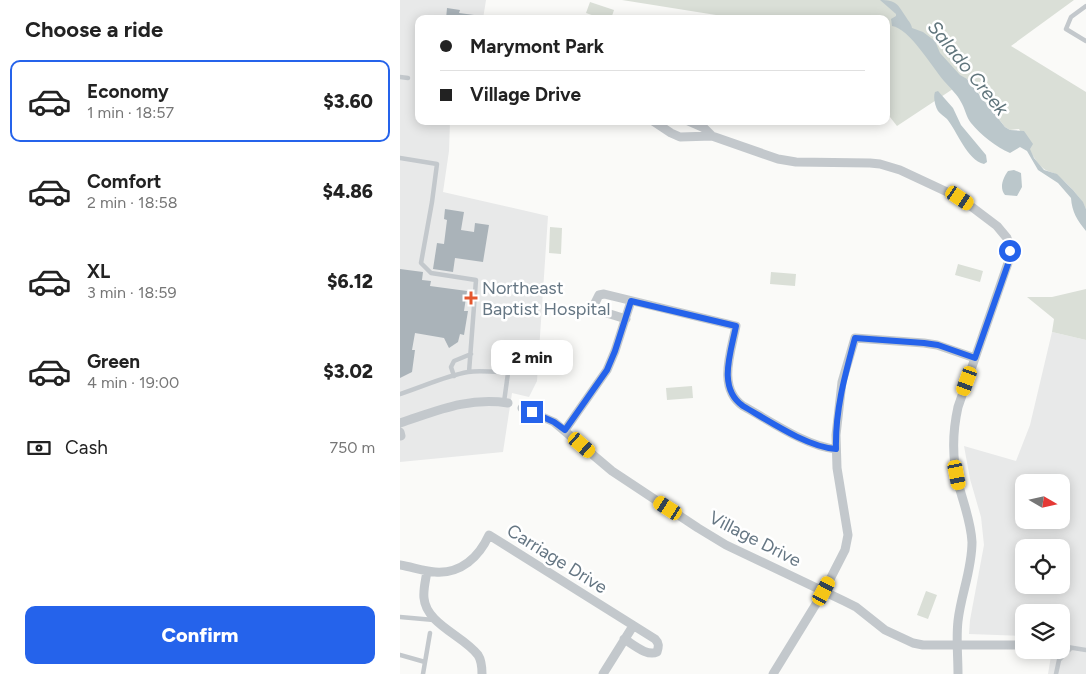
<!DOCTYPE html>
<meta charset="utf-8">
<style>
body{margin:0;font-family:Figtree,sans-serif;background:#f6f6f6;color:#222;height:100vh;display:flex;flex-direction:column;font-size:19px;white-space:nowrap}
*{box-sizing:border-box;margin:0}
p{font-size:16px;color:#767676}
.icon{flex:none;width:28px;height:28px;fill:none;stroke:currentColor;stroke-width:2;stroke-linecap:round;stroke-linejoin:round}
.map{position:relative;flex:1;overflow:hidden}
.drawer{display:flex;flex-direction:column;background:#fff;width:400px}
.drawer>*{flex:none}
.guide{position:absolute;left:15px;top:15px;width:475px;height:110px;border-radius:10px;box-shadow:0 2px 12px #0003;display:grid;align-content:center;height:110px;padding:0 25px;background:#fff}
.needle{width:32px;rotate:99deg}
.buttons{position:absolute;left:615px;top:474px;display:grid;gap:10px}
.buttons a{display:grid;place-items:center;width:55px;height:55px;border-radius:10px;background:#fff;box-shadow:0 2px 12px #0003;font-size:25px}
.end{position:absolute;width:22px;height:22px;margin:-11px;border:6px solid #2563eb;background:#fff;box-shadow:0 0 0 2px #fff}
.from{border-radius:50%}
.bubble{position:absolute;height:35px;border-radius:10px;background:#fff;box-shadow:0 2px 12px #0003;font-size:16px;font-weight:800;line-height:35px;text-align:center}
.car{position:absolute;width:15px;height:30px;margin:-15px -8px;border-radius:6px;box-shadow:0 0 4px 1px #0007;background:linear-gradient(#f5c518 24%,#345 0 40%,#f5c518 0 76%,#345 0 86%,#f5c518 0)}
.guide b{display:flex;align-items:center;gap:18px;height:48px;font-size:19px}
.guide b+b{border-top:1px solid #e0e0e0}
.guide i{width:12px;height:12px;background:#222}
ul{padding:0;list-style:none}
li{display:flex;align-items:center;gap:15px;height:82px;margin:0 10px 8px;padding:0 15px;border:2px solid transparent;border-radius:10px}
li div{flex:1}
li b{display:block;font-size:19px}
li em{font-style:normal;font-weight:800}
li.active{border-color:#2563eb}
li>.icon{width:45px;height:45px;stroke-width:1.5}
h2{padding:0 25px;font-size:22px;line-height:60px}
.pay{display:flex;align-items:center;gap:12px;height:55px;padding:0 25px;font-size:19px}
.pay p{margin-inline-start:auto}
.button{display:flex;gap:10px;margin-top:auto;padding:10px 25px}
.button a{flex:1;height:58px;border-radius:10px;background:#2563eb;color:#fff;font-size:20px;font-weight:800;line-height:58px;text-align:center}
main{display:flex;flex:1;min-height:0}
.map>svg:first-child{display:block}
</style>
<main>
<section class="drawer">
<h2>Choose a ride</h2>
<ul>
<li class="active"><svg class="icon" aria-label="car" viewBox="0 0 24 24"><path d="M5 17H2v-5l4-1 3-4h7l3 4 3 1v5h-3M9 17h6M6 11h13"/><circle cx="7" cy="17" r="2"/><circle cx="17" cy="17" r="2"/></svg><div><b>Economy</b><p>1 min · 18:57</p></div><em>$3.60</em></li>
<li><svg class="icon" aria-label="car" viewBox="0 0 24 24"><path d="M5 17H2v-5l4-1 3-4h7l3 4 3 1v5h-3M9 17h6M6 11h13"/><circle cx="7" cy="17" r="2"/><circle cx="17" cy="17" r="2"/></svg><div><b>Comfort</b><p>2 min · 18:58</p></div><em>$4.86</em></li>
<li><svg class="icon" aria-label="car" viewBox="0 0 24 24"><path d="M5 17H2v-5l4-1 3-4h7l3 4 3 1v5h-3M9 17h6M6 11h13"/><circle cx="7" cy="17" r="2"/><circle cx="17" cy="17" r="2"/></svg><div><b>XL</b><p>3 min · 18:59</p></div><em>$6.12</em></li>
<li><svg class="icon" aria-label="car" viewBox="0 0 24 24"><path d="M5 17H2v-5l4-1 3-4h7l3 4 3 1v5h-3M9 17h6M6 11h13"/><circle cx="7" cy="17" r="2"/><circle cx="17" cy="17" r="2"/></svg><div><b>Green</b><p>4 min · 19:00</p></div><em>$3.02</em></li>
</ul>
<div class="pay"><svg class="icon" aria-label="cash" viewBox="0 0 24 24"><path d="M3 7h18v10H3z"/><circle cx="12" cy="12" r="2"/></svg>Cash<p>750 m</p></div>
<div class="button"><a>Confirm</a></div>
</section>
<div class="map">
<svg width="686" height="674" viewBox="0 0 686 674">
<rect width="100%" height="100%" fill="#fafaf8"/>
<path fill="#e8e9e9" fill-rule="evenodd" d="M0 0H86L83 19H19V121H50L49 151 43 192 148 216 137 381 129 397 112 393 103 452 0 462Z
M652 332 686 340V674H648L652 650H661V612H624V636L569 634 570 620 584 545 581 517 570 479 564 446 616 461 630 425ZM624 482H661V520H624ZM624 548H661V585H624Z"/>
<path fill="#dadfd7" d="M222 0H674L611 46 686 92V209C681 197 668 184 658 176 654 172 648 172 644 169 633 161 626 141 619 129L610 130 605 127 568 79 497 126 486 112V19H341Z
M190 2 214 10 211 19H203L186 13Z
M150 227 162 228 161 254 149 253Z
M558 264 583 271 580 282 555 275Z
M371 272 396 274 395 286 370 284Z
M686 289V340L652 332 654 319 627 297H652Z
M292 386 293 398 267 400 266 388Z
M526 591 537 595 528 619 517 615Z"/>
<path fill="#bbc7cb" d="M480 0C497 0 498 5 506 17 509 22 511 23 512 28L523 32 535 41 540 53 560 75 567 79 605 127 610 130 624 131 633 144 630 149 634 158 644 170 657 174 673 190 683 202 686 209V231C677 220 672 212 671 198L658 183 638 170 627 151 620 147 610 153C596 147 581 135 571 123 566 117 565 108 561 102 557 94 550 88 544 81 533 68 509 28 492 26L491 19 496 16V14Z
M538 91 553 108 561 125 586 155 587 162 584 164C567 160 557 131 547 119 544 116 540 114 538 111 535 106 533 97 535 92Z
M614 170 621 173 622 187 617 196 605 195C599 188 603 178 608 171Z"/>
<path fill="#aab3b9" d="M47 8 60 10 59 13 74 15V19H46Z
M45 209 64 212 61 230 74 232 75 223 89 225 83 262 55 258 53 272 33 269 37 243 44 244 47 220 44 219Z
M0 269 23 272 22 280 31 281 30 286 67 291 64 311H68L64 335 60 334 58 342 49 348 44 338 15 333 12 350H15L12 372 0 378Z"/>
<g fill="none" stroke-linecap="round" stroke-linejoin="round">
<path stroke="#c3c8cc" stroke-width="4.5" d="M686 6 671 17 666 29 686 41
M0 77 8 78
M0 158 37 164 32 202 21 263 31 273 76 280 69 372
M54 376 51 367 54 361 71 354
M0 394C22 387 45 376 68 372 81 370 95 372 108 373L104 402
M0 617 34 620
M661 646 686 650
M0 655 25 662
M23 674 30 633
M656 674 659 660 671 648"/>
<path stroke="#c3c8cc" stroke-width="9" d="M253 121 271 133 280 137 312 136 378 159 396 162 470 163 480 164 500 170 560 198 597 226 607 238 610 246 608 263 558 407C552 434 552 460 559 486 564 505 571 522 572 542 572 570 561 594 558 621 556 638 558 656 558 674
M288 121 304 128 312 136
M226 319 197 310 195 303 199 295 204 294 336 326C331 352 317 388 343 406 369 420 407 447 436 449
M122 408 154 422 212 471 298 528 326 545 444 601 456 607 485 630 513 643 523 645H624
M0 423C37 411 67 397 108 403
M165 430 207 370 215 351 231 301
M0 432 1 436
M0 565C12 567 23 571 35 572 61 574 79 557 89 535L255 639C259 643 259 646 257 652 247 657 233 644 224 639
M27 571C26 579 23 589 24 598 26 624 64 636 78 655 82 661 82 668 82 674
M203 674 233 626
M373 674 424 591 445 550 448 535 437 468 436 435 442 382 455 338 524 343 537 345 575 358"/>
</g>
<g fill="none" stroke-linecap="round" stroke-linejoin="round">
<path stroke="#2563eb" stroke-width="6" d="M132 412 154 422 165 430 207 370 215 351 231 301 336 326C331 352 317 388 343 406 369 421 407 447 436 449 435 410 445 375 455 338L524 343 538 345 575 358 608 264 610 251"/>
</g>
<path fill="#e4572e" stroke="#fff" stroke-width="2" d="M68.5 290.5h5v5h5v5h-5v5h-5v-5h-5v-5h5z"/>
<g text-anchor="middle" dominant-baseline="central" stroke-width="5" stroke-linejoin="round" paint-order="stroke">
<g font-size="18" fill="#657683" stroke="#fff" text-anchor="start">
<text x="82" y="288">Northeast<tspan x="82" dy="21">Baptist Hospital</tspan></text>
</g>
<g font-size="18" fill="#657683" stroke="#fff">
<text transform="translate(355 539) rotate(27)">Village Drive</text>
<text transform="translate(157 559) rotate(32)">Carriage Drive</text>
</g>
<g font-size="19" font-style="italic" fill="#60757c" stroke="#fff">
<text transform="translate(568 68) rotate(51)">Salado Creek</text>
</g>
</g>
</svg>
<div class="buttons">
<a><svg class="needle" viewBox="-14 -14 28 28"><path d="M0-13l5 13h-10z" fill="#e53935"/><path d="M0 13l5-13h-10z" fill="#767676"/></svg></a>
<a><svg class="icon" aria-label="locate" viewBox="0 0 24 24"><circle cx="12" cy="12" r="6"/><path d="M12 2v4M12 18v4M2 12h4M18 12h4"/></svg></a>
<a><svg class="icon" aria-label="layers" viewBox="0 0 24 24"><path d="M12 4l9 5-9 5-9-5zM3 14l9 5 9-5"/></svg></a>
</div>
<i class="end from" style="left:610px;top:251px"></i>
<i class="end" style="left:132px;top:412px"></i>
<div class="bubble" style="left:91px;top:340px;width:82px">2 min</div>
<i class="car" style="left:560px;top:198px;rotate:124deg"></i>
<i class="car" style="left:567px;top:381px;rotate:200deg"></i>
<i class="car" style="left:182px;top:445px;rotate:131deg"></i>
<i class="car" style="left:557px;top:475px;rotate:169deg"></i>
<i class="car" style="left:268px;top:508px;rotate:303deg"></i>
<i class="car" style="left:424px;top:591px;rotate:28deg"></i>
<div class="guide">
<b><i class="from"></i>Marymont Park</b>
<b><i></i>Village Drive</b>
</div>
</div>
</main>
